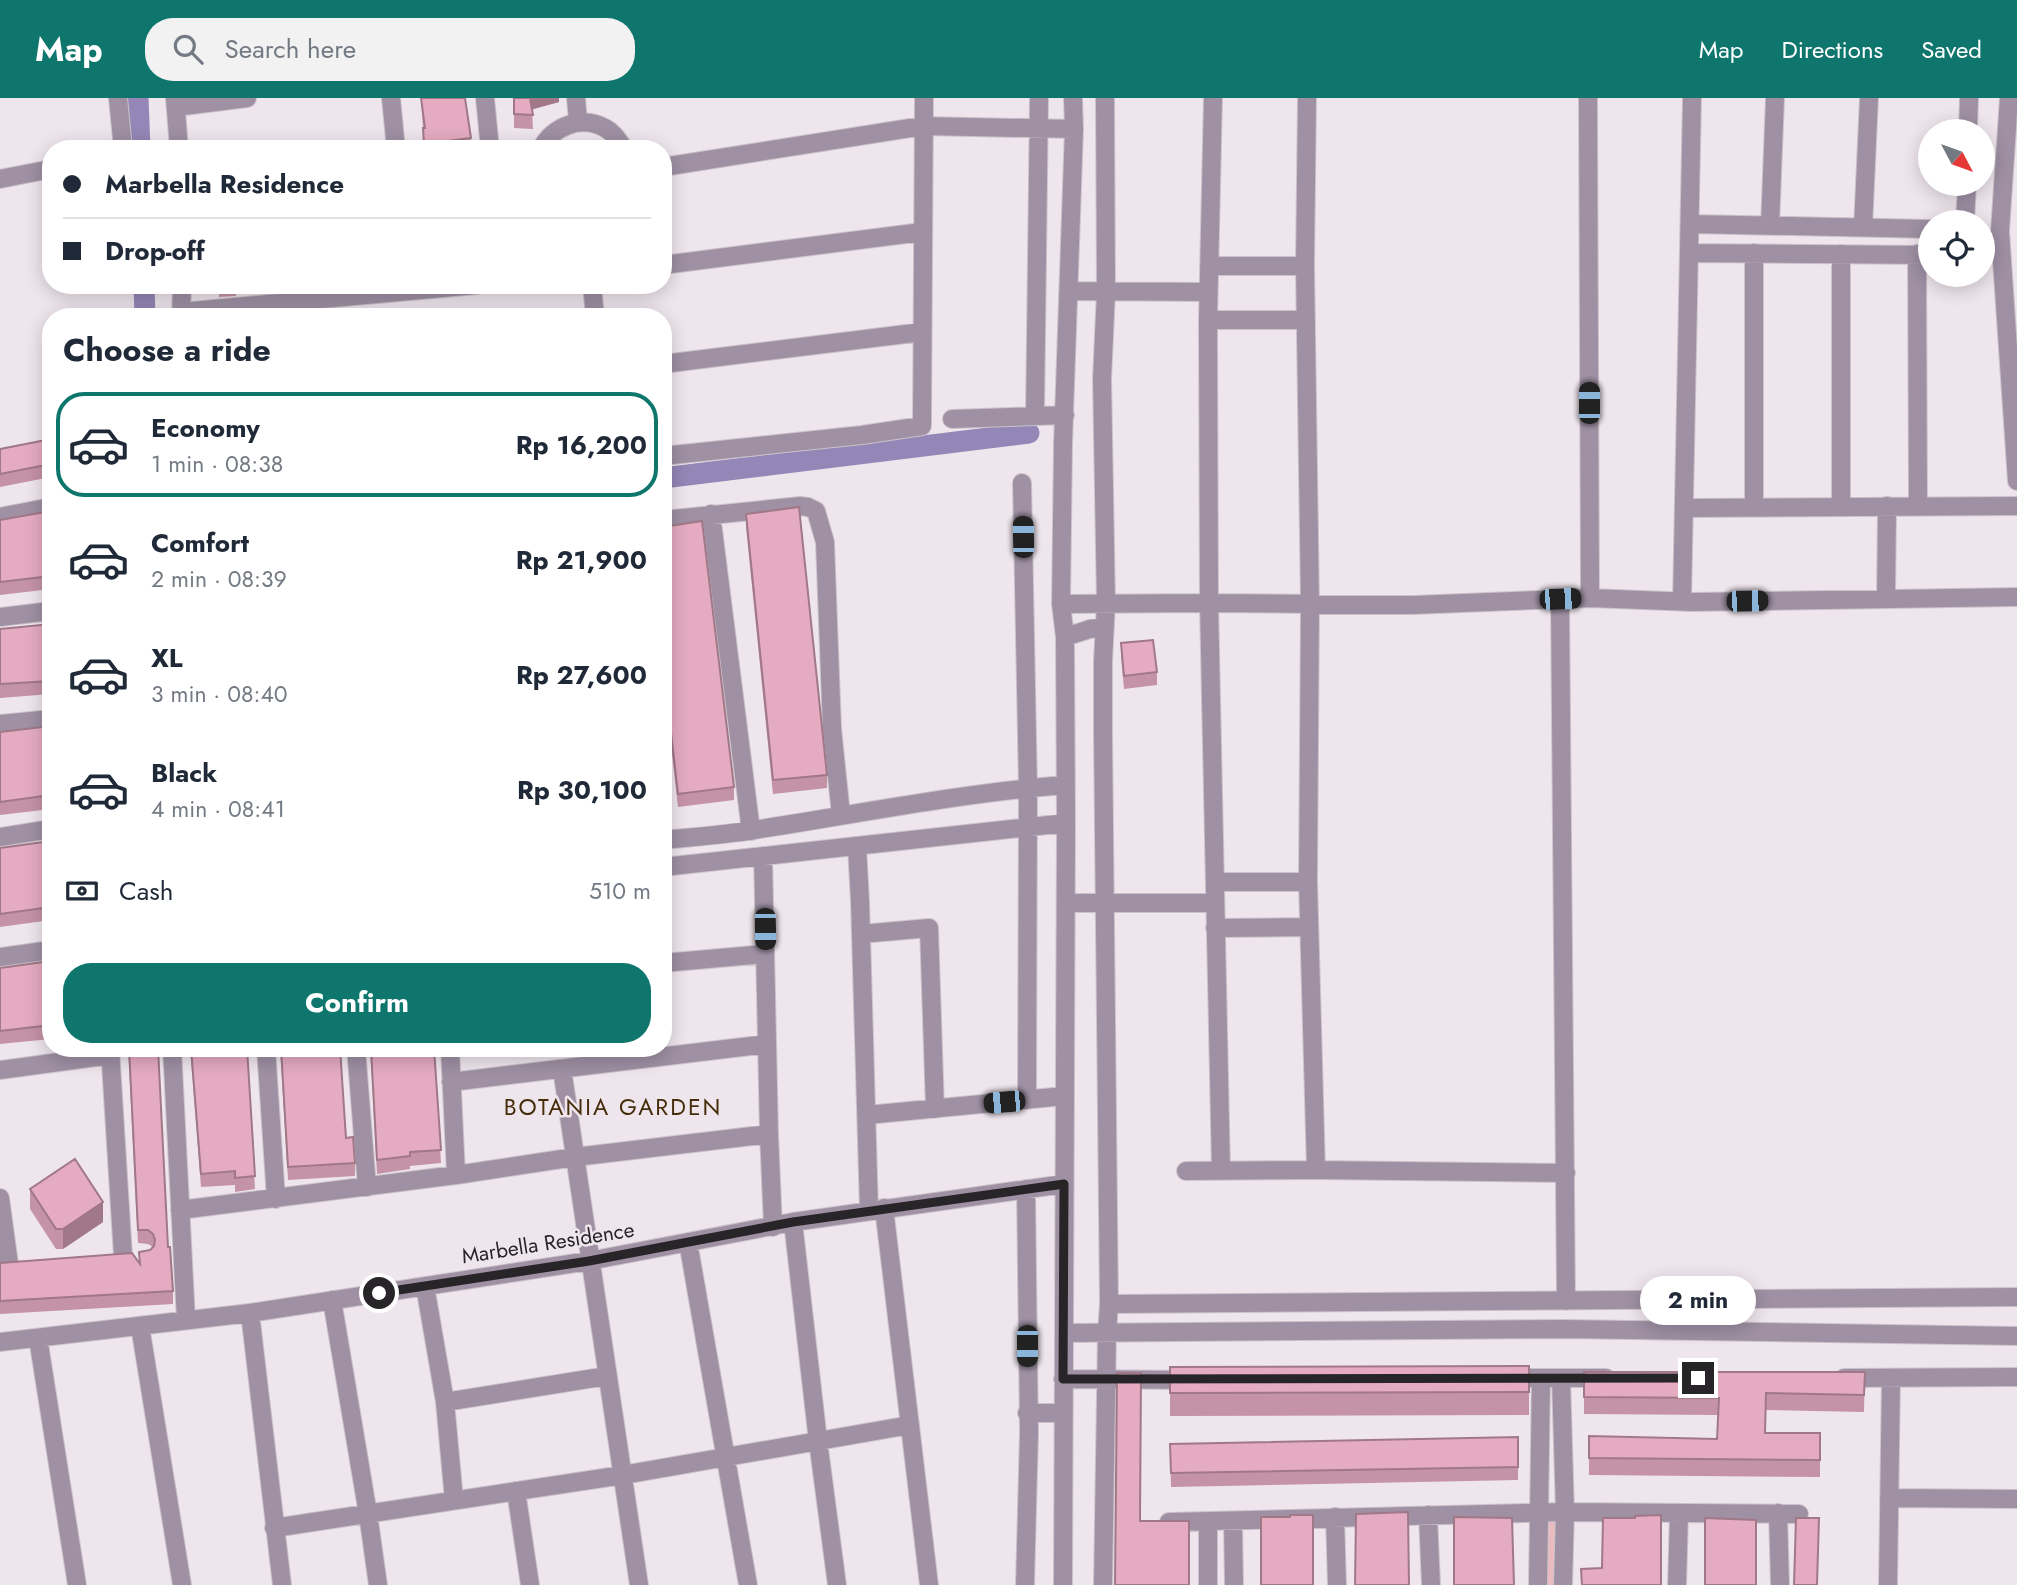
<!DOCTYPE html>
<meta charset="utf-8">
<style>
body{margin:0;font-family:Jost,sans-serif;background:#f2f2f3;color:#1f2937;height:100vh;display:flex;flex-direction:column;font-size:26px;white-space:nowrap}
*{box-sizing:border-box;margin:0}
p{font-size:23px;color:#747a83}
.icon{flex:none;width:38px;height:38px;fill:none;stroke:currentColor;stroke-width:2;stroke-linecap:round;stroke-linejoin:round}
.map{position:relative;flex:1;overflow:hidden}
.side{position:absolute;left:42px;top:210px;width:630px;height:749px;display:flex;flex-direction:column;background:#fff;border-radius:28px;box-shadow:0 4px 18px #0003}
.side>*{flex:none}
.top-card{position:absolute;left:42px;top:42px;width:630px;height:154px;border-radius:28px;box-shadow:0 4px 18px #0003;display:grid;align-content:center;height:154px;padding:0 21px;background:#fff}
.needle{width:46px;rotate:131deg}
.controls{position:absolute;left:1918px;top:21px;display:grid;gap:14px}
.controls a{display:grid;place-items:center;width:77px;height:77px;border-radius:50%;background:#fff;box-shadow:0 4px 18px #0003;font-size:35px}
.end{position:absolute;width:32px;height:32px;margin:-16px;border:9px solid #282528;background:#fff;box-shadow:0 0 0 4px #fff}
.from{border-radius:50%}
.bubble{position:absolute;height:49px;border-radius:24px;background:#fff;box-shadow:0 4px 18px #0003;font-size:23px;font-weight:700;line-height:49px;text-align:center}
.car{position:absolute;width:21px;height:42px;margin:-21px -10px;border-radius:9px;box-shadow:0 0 5px 2px #0007;background:linear-gradient(#222 24%,#8ab4d8 0 40%,#222 0 76%,#8ab4d8 0 86%,#222 0)}
.top-card b{display:flex;align-items:center;gap:24px;height:66px;font-size:26px}
.top-card b+b{border-top:2px solid #e0e1e3}
.top-card i{width:18px;height:18px;background:#1f2937}
ul{padding:0;list-style:none}
li{display:flex;align-items:center;gap:21px;height:105px;margin:0 14px 10px;padding:0 7px;border:4px solid transparent;border-radius:28px}
li div{flex:1}
li b{display:block;font-size:26px}
li em{font-style:normal;font-weight:700}
li.selected{border-color:#0f766e}
li>.icon{width:63px;height:63px;stroke-width:1.5}
h2{padding:0 21px;font-size:32px;line-height:84px}
.pay{display:flex;align-items:center;gap:18px;height:77px;padding:0 21px;font-size:26px}
.pay p{margin-inline-start:auto}
.button{display:flex;gap:14px;margin-top:auto;padding:14px 21px}
.button a{flex:1;height:80px;border-radius:28px;background:#0f766e;color:#fff;font-size:28px;font-weight:700;line-height:80px;text-align:center}
header{display:flex;align-items:center;gap:42px;box-sizing:border-box;height:98px;padding:0 35px;background:#0f766e;color:#fff}
header strong{font-size:33px}
nav{display:flex;gap:38px;margin-inline-start:auto;font-size:24px}
.search{width:490px;height:63px;background:#f2f2f3;display:flex;align-items:center;gap:18px;box-sizing:border-box;padding:0 24px;border-radius:28px;color:#747a83;font-size:26px}
.map>svg:first-child{display:block}
</style>
<header>
<strong>Map</strong>
<div class="search"><svg class="icon" aria-label="search" viewBox="0 0 24 24"><circle cx="10" cy="10" r="6"/><path d="M15 15l6 6"/></svg>Search here</div>
<nav><a>Map</a><a>Directions</a><a>Saved</a></nav>
</header>
<div class="map">
<svg width="2017" height="1487" viewBox="0 0 2017 1487">
<rect width="100%" height="100%" fill="#efe6ed"/>
<path fill="#eabcbf" d="M1542 1422H1557V1487H1542Z"/>
<g fill="none" stroke-linecap="round" stroke-linejoin="round">
<path stroke="#9486b7" stroke-width="21" d="M138 0 140 51
M144 187 145 219
M663 380 1029 335"/>
<defs>
<path id="minor" d="M118 0 123 51
M175 0 179 51
M391 0 396 51
M485 0 490 51
M576 0 578 24
M1213 0 1208 222 1209 505 1221 1073
M1307 0 1305 168 1310 506 1308 784 1316 1072
M1588 0 1590 500
M2009 0 2000 133 2017 383
M176 9 247 0
M1968 33 1969 0
M541 51C553 28 581 17 605 30 614 35 619 43 624 51
M663 69 923 28 1074 31
M0 81 51 71
M1965 124 1967 86
M1690 126 1930 131
M1770 128 1775 0
M1863 130 1869 0
M1689 155 1930 157
M1754 155V409
M1841 156V409
M1917 156 1918 408
M663 167 922 134
M1209 168H1305
M592 187 595 219
M1069 193 1208 194
M181 214 476 187
M181 219 182 187
M1208 222H1306
M663 266 922 234
M1035 318 1039 0
M952 321 1065 317
M663 358 862 337 922 328 924 0
M1022 385 1028 690 1027 1002
M1684 410 2017 408
M711 416 751 733
M0 419 51 409
M663 422 800 408 808 409 816 413 825 444 832 630 841 717
M1560 501 1566 1203
M1886 501 1887 408
M1682 504 1692 0
M1061 506 1209 505 1413 507 1590 500 1692 504 2017 499
M0 519 51 513
M1065 539 1090 531 1105 529
M0 626 51 621
M0 739 51 731
M663 742C693 739 724 737 754 732 857 716 961 695 1065 687
M857 748 860 803 869 1112
M763 758 769 1036 773 1129
M663 769 1066 725
M1215 784H1308
M1066 805H1215
M1215 830 1309 829
M861 836 929 830 935 1011
M0 859 51 852
M663 865 765 856
M110 950 123 1158
M172 950 186 1222
M266 950 276 1101
M356 950 367 1089
M450 950 456 1077
M562 971 639 1487
M0 972 111 957
M451 984 767 946
M867 1017 1064 998
M1186 1073 1316 1072 1566 1075
M0 1100 9 1166
M884 1110 929 1487
M180 1112 456 1077 575 1059 769 1036
M793 1124 818 1343 837 1487
M688 1144 748 1487
M425 1188 445 1304 454 1402
M332 1202 368 1416 378 1487
M1109 1206 2017 1199
M250 1215 282 1487
M140 1228 182 1487
M1064 1235 1564 1231 2017 1238
M38 1240 77 1487
M0 1244 250 1215 589 1163 793 1124 1064 1086
M1508 1280H1606
M1561 1280 1565 1414 1563 1487
M1844 1280 2017 1279
M1063 1281 1193 1282
M445 1304 607 1278
M1027 1315H1063
M516 1393 530 1487
M1889 1400 2017 1401
M1778 1415 1780 1487
M1428 1417 1431 1487
M1335 1419 1337 1487
M1208 1423V1487
M1233 1423 1234 1487
M1169 1424 1565 1414 1799 1416
M274 1430 623 1377 910 1327
M1025 1487 1029 1335 1026 1091
M1063 1487 1066 725 1065 539 1061 506 1063 346 1074 31 1073 0
M1103 1487 1107 1234 1109 1206 1103 637V563L1106 505 1102 281 1106 194 1105 0
M1538 1487 1541 1280
M1677 1487 1679 1416
M1888 1487 1891 1280"/>
</defs>
<use href="#minor" stroke="#cbc3ca" stroke-width="20"/>
<use href="#minor" stroke="#9f90a4" stroke-width="18"/>
</g>
<path fill="#c593a6" d="M421 0 471 40V51H424L423 30Z
M512 0H559V4L532 11 533 31 514 30V1Z
M201 187H254L236 191V198L219 199V189H201Z
M51 341V379L0 389V351Z
M51 413V491L0 497V422Z
M746 416 827 677V690L773 696 746 429Z
M663 429 734 689V702L678 709 663 577Z
M51 526V596L0 600V531Z
M1121 545 1157 574V587L1124 591 1121 559Z
M51 628V711L0 717V634Z
M51 743V822L0 829V750Z
M51 863V941L0 946V870Z
M128 950H158L168 1149 173 1193V1206L0 1216V1165H139L153 1149 148 1146 138 1145Z
M190 950H247L255 1091 235 1094V1087L201 1089Z
M280 950H340L346 1040 355 1065V1078L288 1082Z
M370 950H434L441 1065 410 1068V1071L377 1076Z
M30 1091 103 1124 63 1151H56L30 1111Z
M1529 1268V1317L1170 1318V1269Z
M1584 1274H1865L1864 1314 1766 1312V1335H1820V1379L1589 1377V1338L1717 1341 1718 1317 1584 1316Z
M1518 1339V1382L1171 1389 1170 1346Z"/>
<path fill="#a07887" d="M530 0H559V4L530 12Z
M103 1104V1124L63 1151V1131Z"/>
<path fill="#e5abc1" stroke="#a07887" stroke-width="2" d="M421 0H465L471 40 424 46 423 30H425Z
M514 0H530L533 17 514 16Z
M51 341V366L0 376V351Z
M799 409 827 677 773 682 746 416Z
M51 413V478L0 484V422Z
M702 423 734 689 678 696 663 564V429Z
M51 526V583L0 586V531Z
M1153 542 1157 574 1124 578 1121 545Z
M51 628V697L0 704V634Z
M51 743V809L0 816V750Z
M51 863V927L0 933V870Z
M129 950H158L168 1149H170L173 1193 0 1203V1165L132 1155 140 1166 139 1154 150 1152 154 1148 155 1142 153 1136 148 1132H138Z
M191 950H247L255 1078 235 1080V1073L201 1076Z
M281 950H340L346 1040 353 1039 355 1065 288 1069Z
M371 950H434L441 1052 410 1054V1058L377 1062Z
M75 1061 103 1104 63 1131H56L30 1091Z
M1529 1268V1294L1170 1295V1269Z
M1584 1274H1865L1864 1297 1766 1295 1765 1335H1820V1362L1589 1360V1338L1717 1341 1719 1300 1584 1299Z
M1117 1275H1141L1140 1423H1189V1487H1115Z
M1518 1339V1369L1171 1375 1170 1346Z
M1408 1414 1409 1487H1355L1356 1416Z
M1290 1417H1313V1487H1261V1419H1290Z
M1661 1417V1487H1582L1581 1471 1602 1470 1603 1420H1635V1418Z
M1454 1419 1512 1420 1514 1487H1454Z
M1705 1420 1756 1422V1487H1705Z
M1796 1420H1819L1817 1487H1794Z"/>
<g fill="none" stroke-linecap="round" stroke-linejoin="round">
<path stroke="#282528" stroke-width="9" d="M379 1195 589 1163 793 1124 1064 1086 1063 1281 1698 1280"/>
</g>
<g text-anchor="middle" dominant-baseline="central" stroke-width="5" stroke-linejoin="round" paint-order="stroke">
<g font-size="21" fill="#282528" stroke="#efe6ed">
<text transform="translate(548 1145) rotate(-9)">Marbella Residence</text>
</g>
<g font-size="23" letter-spacing="2" fill="#462d0a" stroke="#efe6ed">
<text x="613" y="1009">BOTANIA GARDEN</text>
</g>
</g>
</svg>
<div class="controls">
<a><svg class="needle" viewBox="-14 -14 28 28"><path d="M0-13l5 13h-10z" fill="#e53935"/><path d="M0 13l5-13h-10z" fill="#747a83"/></svg></a>
<a><svg class="icon" aria-label="locate" viewBox="0 0 24 24"><circle cx="12" cy="12" r="6"/><path d="M12 2v4M12 18v4M2 12h4M18 12h4"/></svg></a>
</div>
<i class="end from" style="left:379px;top:1195px"></i>
<i class="end" style="left:1698px;top:1280px"></i>
<div class="bubble" style="left:1640px;top:1178px;width:116px">2 min</div>
<i class="car" style="left:1589px;top:305px;rotate:0deg"></i>
<i class="car" style="left:1023px;top:439px;rotate:359deg"></i>
<i class="car" style="left:1560px;top:501px;rotate:88deg"></i>
<i class="car" style="left:1747px;top:503px;rotate:89deg"></i>
<i class="car" style="left:765px;top:831px;rotate:179deg"></i>
<i class="car" style="left:1004px;top:1004px;rotate:265deg"></i>
<i class="car" style="left:1027px;top:1248px;rotate:180deg"></i>
<div class="top-card">
<b><i class="from"></i>Marbella Residence</b>
<b><i></i>Drop-off</b>
</div>
<section class="side">
<h2>Choose a ride</h2>
<ul>
<li class="selected"><svg class="icon" aria-label="car" viewBox="0 0 24 24"><path d="M5 17H2v-5l4-1 3-4h7l3 4 3 1v5h-3M9 17h6M6 11h13"/><circle cx="7" cy="17" r="2"/><circle cx="17" cy="17" r="2"/></svg><div><b>Economy</b><p>1 min · 08:38</p></div><em>Rp 16,200</em></li>
<li><svg class="icon" aria-label="car" viewBox="0 0 24 24"><path d="M5 17H2v-5l4-1 3-4h7l3 4 3 1v5h-3M9 17h6M6 11h13"/><circle cx="7" cy="17" r="2"/><circle cx="17" cy="17" r="2"/></svg><div><b>Comfort</b><p>2 min · 08:39</p></div><em>Rp 21,900</em></li>
<li><svg class="icon" aria-label="car" viewBox="0 0 24 24"><path d="M5 17H2v-5l4-1 3-4h7l3 4 3 1v5h-3M9 17h6M6 11h13"/><circle cx="7" cy="17" r="2"/><circle cx="17" cy="17" r="2"/></svg><div><b>XL</b><p>3 min · 08:40</p></div><em>Rp 27,600</em></li>
<li><svg class="icon" aria-label="car" viewBox="0 0 24 24"><path d="M5 17H2v-5l4-1 3-4h7l3 4 3 1v5h-3M9 17h6M6 11h13"/><circle cx="7" cy="17" r="2"/><circle cx="17" cy="17" r="2"/></svg><div><b>Black</b><p>4 min · 08:41</p></div><em>Rp 30,100</em></li>
</ul>
<div class="pay"><svg class="icon" aria-label="cash" viewBox="0 0 24 24"><path d="M3 7h18v10H3z"/><circle cx="12" cy="12" r="2"/></svg>Cash<p>510 m</p></div>
<div class="button"><a>Confirm</a></div>
</section>
</div>
